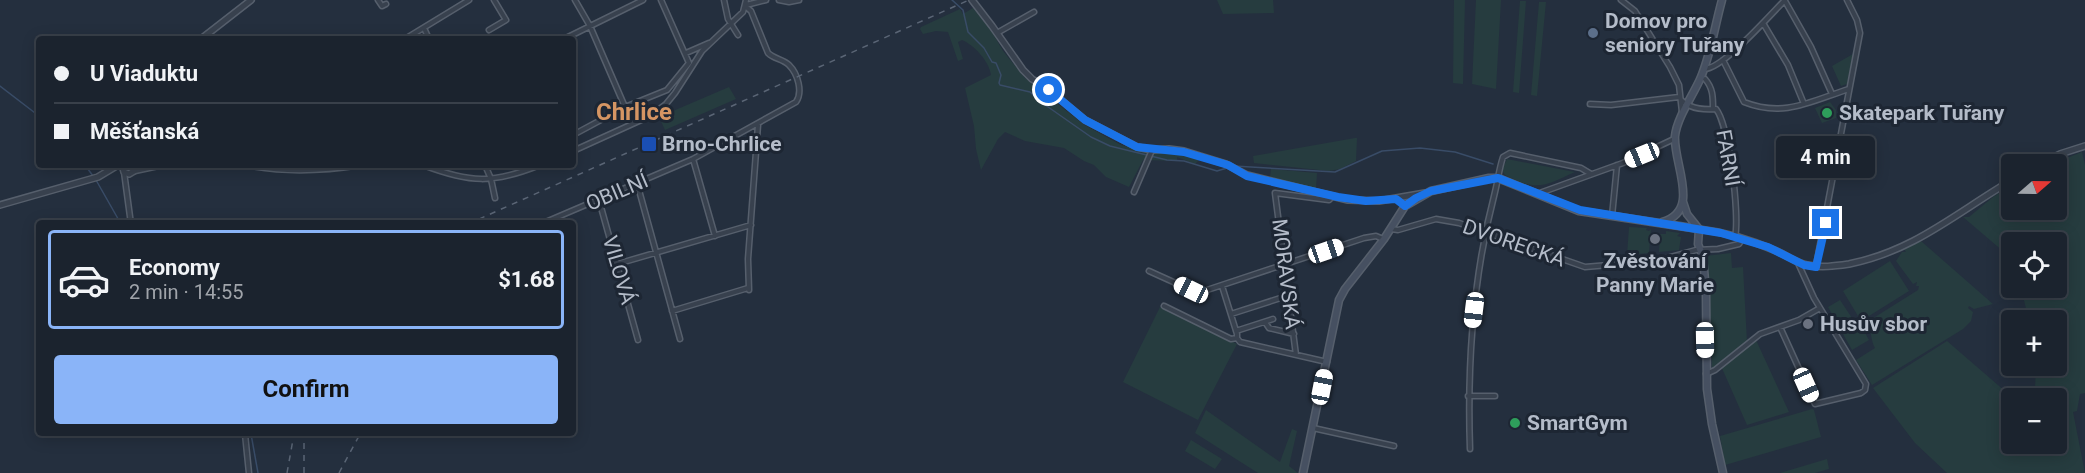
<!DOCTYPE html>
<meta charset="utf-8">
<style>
body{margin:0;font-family:Roboto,sans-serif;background:#242b36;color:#f1f3f6;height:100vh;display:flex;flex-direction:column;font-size:22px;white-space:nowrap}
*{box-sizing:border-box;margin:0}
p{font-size:20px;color:#a0a4aa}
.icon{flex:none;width:33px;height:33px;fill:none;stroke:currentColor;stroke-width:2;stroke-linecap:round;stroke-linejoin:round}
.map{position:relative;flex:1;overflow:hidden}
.details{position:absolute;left:36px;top:220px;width:540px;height:216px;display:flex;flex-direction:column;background:#1b232e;border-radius:6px;box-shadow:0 3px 15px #0003,0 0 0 2px #39404a}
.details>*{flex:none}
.banner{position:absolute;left:36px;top:36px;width:540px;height:132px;border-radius:6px;box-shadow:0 3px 15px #0003,0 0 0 2px #39404a;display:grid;align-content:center;height:132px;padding:0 18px;background:#1b232e}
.needle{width:39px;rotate:70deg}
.controls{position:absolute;left:2001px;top:154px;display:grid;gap:12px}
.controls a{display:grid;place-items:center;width:66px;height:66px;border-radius:6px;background:#1b232e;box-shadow:0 3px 15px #0003,0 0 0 2px #39404a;font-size:30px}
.end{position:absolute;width:27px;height:27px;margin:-14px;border:8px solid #1a73e8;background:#fff;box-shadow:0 0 0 3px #fff}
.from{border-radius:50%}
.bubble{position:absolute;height:42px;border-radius:6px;background:#1b232e;box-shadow:0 3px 15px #0003,0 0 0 2px #39404a;font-size:20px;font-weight:700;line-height:42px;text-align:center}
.car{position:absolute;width:18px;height:36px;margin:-18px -9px;border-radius:8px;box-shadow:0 0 4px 2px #0007;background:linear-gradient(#fff 24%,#345 0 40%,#fff 0 76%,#345 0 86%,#fff 0)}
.banner b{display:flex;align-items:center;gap:21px;height:57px;font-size:22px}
.banner b+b{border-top:2px solid #39404a}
.banner i{width:15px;height:15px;background:#f1f3f6}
ul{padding:10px 0 0;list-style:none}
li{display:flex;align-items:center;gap:18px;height:99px;margin:0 12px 9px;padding:0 6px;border:3px solid transparent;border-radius:6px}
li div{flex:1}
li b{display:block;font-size:22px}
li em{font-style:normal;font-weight:700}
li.active{border-color:#8ab4f8}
li>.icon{width:54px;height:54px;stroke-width:1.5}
.button{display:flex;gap:12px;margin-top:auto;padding:12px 18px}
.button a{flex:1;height:69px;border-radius:6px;background:#8ab4f8;color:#111;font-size:24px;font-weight:700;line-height:69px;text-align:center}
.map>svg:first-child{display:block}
</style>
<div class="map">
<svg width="2085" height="473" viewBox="0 0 2085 473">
<rect width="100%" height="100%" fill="#242f3e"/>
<path fill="#263c3f" d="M1217 0H1273L1274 13 1223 14Z
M1454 0H1465L1463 84 1453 83Z
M1476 0H1501L1496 89 1472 84Z
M1520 1H1526L1519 93 1513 92Z
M1539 2H1546L1537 96 1531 95Z
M973 8 992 32 1003 51 1025 78 1083 124 1121 145 1143 151 1184 154 1199 160 1195 164 1177 157V161L1143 160 1129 187 1106 177 1094 165 1084 161 1064 148 1025 141 1005 132 998 139 981 170 976 149 974 126 965 88 991 75C989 61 974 45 962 40L958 42 963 59 958 61 948 32 936 31 923 34 920 29 921 27 960 9 963 14Z
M1853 54 1847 84 1841 86 1832 66Z
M729 87 736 99 665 130 659 117Z
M1830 102 1836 110V118L1822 123 1815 108Z
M1355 138H1357L1356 161 1340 169 1329 171 1254 163 1253 156Z
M2082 152 2085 165V393L2080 394 2077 411 2073 412 2085 473H1947L1915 443 1873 388 1947 341 2006 392 2003 396 2011 427 2012 444H2056V399H2012L2011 421 2008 404 2009 394 2035 388 2036 366H2056V321H2029L2021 288H2056V243H2012L2011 258 1963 217H1969L1993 197 2011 186 2012 210H2056V165H2049Z
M1507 159 1575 172C1544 186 1537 192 1505 175L1502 170Z
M1271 169 1317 173 1316 189 1270 177Z
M1629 227 1647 228 1646 230 1649 231 1651 229 1649 253 1627 255Z
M1666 231 1680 233 1677 236 1681 237 1679 250 1659 252 1660 234H1666Z
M1921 241 1993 304 1974 309 1969 306 1968 308 1973 312 1971 321 1963 329 1872 385 1856 360 1875 348C1870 339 1872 330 1867 322L1918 290 1919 286H1916L1917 282 1913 284 1896 261 1902 252H1906L1904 249Z
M1731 253 1732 268 1743 267 1747 342 1713 370 1712 369 1711 340H1708L1705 256Z
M1890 261 1909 291 1861 321 1843 291Z
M1840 300 1856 324 1859 322 1869 340 1852 350 1828 307Z
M1160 307 1237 344 1198 420 1123 382Z
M1756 340 1789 412 1747 425 1721 366Z
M1812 409 1814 410 1821 437 1725 465 1720 436Z
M1206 410 1280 462 1292 429 1297 431 1289 466 1298 473H1258L1195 433Z
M1191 440 1222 459 1215 469 1185 451Z
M1827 459 1829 469 1815 473H1780Z"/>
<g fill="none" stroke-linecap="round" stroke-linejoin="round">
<path stroke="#394c67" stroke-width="1.5" d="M952 0 963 10 968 32 984 48 992 62 996 63 1001 75 999 83 1000 85 1030 92 1041 102 1091 137 1110 146 1167 160 1184 161 1217 171 1227 168
M0 86 39 116
M85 165 93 176
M1234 166 1335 172 1382 151 1420 148 1455 152 1493 164
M96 180 121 224
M251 434 258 473"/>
<defs>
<path id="minor" d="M378 0 382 6 386 4
M575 0 590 26 625 107
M724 0 728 19 738 35
M779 0 789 2 799 0
M1621 0 1635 11 1670 67 1679 85 1682 112
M1785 1 1811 47 1832 94
M746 5 766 0
M1763 23 1788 65 1804 104
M424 28 429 39
M489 30 506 20 494 0
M997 33 1034 12
M405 39 469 0
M564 39 643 0
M686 53 709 43
M1723 60 1744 102C1784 118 1811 101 1849 89
M1704 69C1722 70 1771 14 1785 0
M1705 79C1713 88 1713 97 1713 109
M1679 97C1687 109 1703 110 1716 109 1729 125 1740 216 1735 237
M1590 104 1611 105 1679 97
M573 135 625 107 667 90 689 63 661 0
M573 151 650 116 666 104 675 93 702 51 743 12 746 0
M693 159 715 236
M246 165C285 173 323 171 361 165
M423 165C470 183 493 184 540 165
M485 165 491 179 495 198
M135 171 163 165
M124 172 131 224
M637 183 680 339
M1134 192 1152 150
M1537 194 1623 163 1674 139
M599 200 638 340
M1612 216 1617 165
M541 224 693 159 796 102C803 92 798 74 789 65 783 59 774 59 768 53L751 11 745 6
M1391 229 1398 230 1436 219 1459 223 1585 267 1656 261 1696 250 1718 249 1739 244 1742 239
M617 264 751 225
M1816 266 1860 33 1857 20 1847 0
M1149 271 1191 290 1201 292 1364 238 1376 236 1383 239
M1222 286 1237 334V338L1240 342 1327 362
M749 290 748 259 758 125
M1164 306 1231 339 1237 338
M672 311 748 288
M1231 314 1290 295
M1265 322 1269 328 1294 334
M1780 327 1815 404 1861 393 1865 390 1866 384 1814 298 1798 263
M1236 331 1273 319
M1296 355 1275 193 1329 200 1333 196
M1706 374 1715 370 1760 334 1799 320 1820 308
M1468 396H1495
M1313 428 1394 446
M245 434 249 473
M1470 449C1467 363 1473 276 1495 192 1498 180 1499 169 1503 157L1510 153 1581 168 1591 174"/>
<path id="tertiary" d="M972 0 992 26 1023 70 1032 79 1049 90 1085 120 1137 147 1152 150 1169 149 1184 151 1226 164 1247 175 1348 200 1379 201 1425 193
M201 39 251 0
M122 165 124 172 129 174 134 171 136 165
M2038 165 2060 154 2085 146
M0 205 98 177 118 165
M1699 229C1724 232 1751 240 1774 250 1785 254 1796 263 1807 265 1821 268 1835 266 1849 264 1914 251 1956 213 2012 180"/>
<path id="secondary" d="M1683 202 1687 214 1699 229 1698 244 1703 257 1706 293 1707 389 1712 424 1723 473
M1662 222C1702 211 1673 164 1675 136 1677 117 1694 94 1701 77 1711 53 1715 25 1722 0
M1303 473 1339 300 1345 289 1384 239 1405 206 1431 191 1489 178H1498L1579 211 1699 229"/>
</defs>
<use href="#minor" stroke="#565f6c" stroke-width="7"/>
<use href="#tertiary" stroke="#565f6c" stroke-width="8"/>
<use href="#secondary" stroke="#565f6c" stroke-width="9"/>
<use href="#minor" stroke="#38414e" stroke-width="4"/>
<use href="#tertiary" stroke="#38414e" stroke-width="5"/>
<use href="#secondary" stroke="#465061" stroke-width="6"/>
<path stroke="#5a6575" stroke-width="1.5" stroke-dasharray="6 6" stroke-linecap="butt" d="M468 224 969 0
M287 473 294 434
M304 473V434
M339 473 360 434"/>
</g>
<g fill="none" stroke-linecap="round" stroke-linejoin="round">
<path stroke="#1a73e8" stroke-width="8" d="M1049 90 1085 120 1137 147 1184 152 1228 165 1247 176 1338 197 1366 201 1396 199 1405 206 1416 198 1431 191 1498 178 1580 210 1721 233 1768 247 1804 265 1816 267 1826 223"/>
</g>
<circle fill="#5c6f8a" stroke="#1d2633" stroke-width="2" cx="1593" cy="33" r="6"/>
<g fill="#2e9e5b" stroke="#1d2633" stroke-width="2">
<circle cx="1827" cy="113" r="6"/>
<circle cx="1515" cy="423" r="6"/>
</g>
<rect fill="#1a4fb4" stroke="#1d2633" stroke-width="2" x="641" y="136" width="16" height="16" rx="3"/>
<g fill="#6b7280" stroke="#1d2633" stroke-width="2">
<circle cx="1655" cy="239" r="6"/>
<circle cx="1808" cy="324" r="6"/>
</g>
<g text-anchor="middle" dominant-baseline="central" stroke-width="6" stroke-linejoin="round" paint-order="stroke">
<g font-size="21" font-weight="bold" fill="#b4bcc9" stroke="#1d2633" text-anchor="start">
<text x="1605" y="21">Domov pro<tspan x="1605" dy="24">seniory Tuřany</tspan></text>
<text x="1839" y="113">Skatepark Tuřany</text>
<text x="662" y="144">Brno-Chrlice</text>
<text x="1655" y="261" text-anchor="middle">Zvěstování<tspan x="1655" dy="24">Panny Marie</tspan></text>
<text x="1820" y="324">Husův sbor</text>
<text x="1527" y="423">SmartGym</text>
</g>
<g font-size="21" fill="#b4bcc9" stroke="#1d2633">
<text transform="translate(1728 158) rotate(80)">FARNÍ</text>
<text transform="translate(617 192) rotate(-23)">OBILNÍ</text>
<text transform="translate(1514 243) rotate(19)">DVORECKÁ</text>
<text transform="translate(619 270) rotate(74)">VILOVÁ</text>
<text transform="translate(1286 274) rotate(83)">MORAVSKÁ</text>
</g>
<g font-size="24" font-weight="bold" fill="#d59563" stroke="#1d2633">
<text x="634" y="112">Chrlice</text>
</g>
</g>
</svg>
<div class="controls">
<a><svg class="needle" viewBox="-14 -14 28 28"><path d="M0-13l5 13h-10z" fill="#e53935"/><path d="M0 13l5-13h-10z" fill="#a0a4aa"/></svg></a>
<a><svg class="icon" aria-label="locate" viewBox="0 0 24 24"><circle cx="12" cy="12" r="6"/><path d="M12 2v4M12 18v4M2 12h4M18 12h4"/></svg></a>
<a>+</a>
<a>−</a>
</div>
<i class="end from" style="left:1049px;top:90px"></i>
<i class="end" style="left:1826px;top:223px"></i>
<div class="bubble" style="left:1776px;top:136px;width:99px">4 min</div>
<i class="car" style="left:1642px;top:155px;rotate:248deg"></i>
<i class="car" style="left:1326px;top:251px;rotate:71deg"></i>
<i class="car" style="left:1191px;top:290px;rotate:296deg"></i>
<i class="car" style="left:1474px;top:310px;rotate:187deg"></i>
<i class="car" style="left:1705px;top:340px;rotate:179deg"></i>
<i class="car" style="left:1806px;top:385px;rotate:156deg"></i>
<i class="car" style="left:1322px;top:387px;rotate:11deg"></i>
<div class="banner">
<b><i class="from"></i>U Viaduktu</b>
<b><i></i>Měšťanská</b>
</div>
<section class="details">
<ul>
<li class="active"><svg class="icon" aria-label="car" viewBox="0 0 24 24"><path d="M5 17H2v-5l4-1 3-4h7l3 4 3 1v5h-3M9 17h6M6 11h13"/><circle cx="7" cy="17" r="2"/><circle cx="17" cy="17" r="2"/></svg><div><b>Economy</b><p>2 min · 14:55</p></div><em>$1.68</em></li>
</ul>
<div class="button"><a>Confirm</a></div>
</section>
</div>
